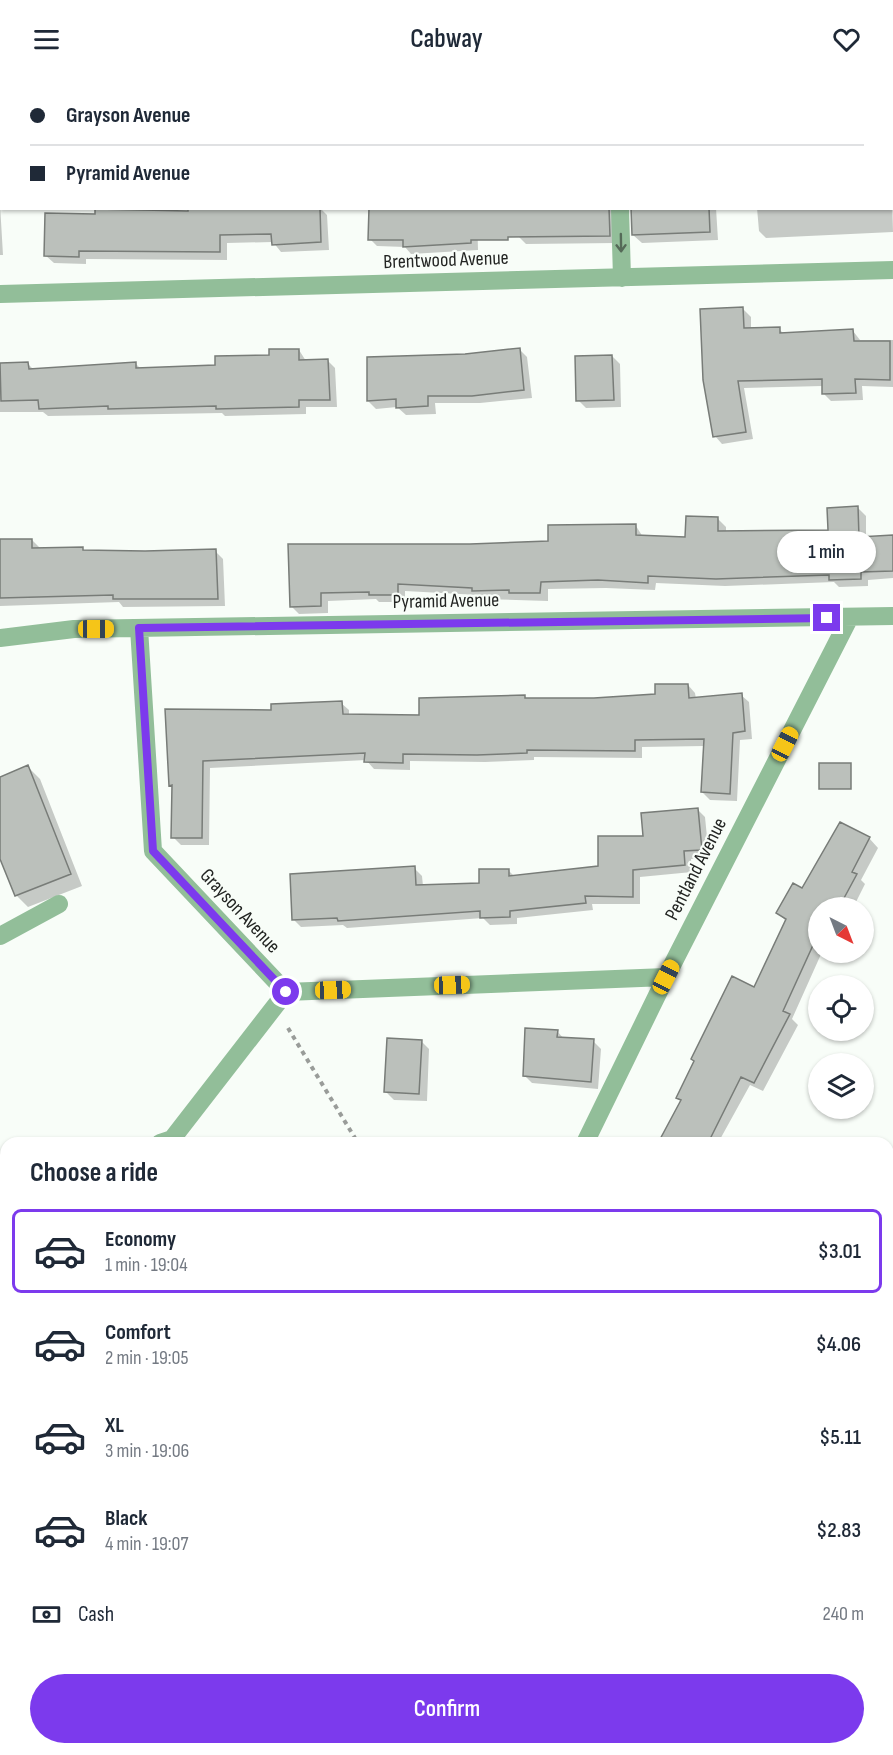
<!DOCTYPE html>
<meta charset="utf-8">
<style>
body{margin:0;font-family:"Sofia Sans Condensed",sans-serif;background:#f2f2f3;color:#1f2937;height:100vh;display:flex;flex-direction:column;font-size:22px;white-space:nowrap}
*{box-sizing:border-box;margin:0}
p{font-size:20px;color:#747a83}
.icon{flex:none;width:33px;height:33px;fill:none;stroke:currentColor;stroke-width:2;stroke-linecap:round;stroke-linejoin:round}
.map{position:relative;flex:1;overflow:hidden}
.side{position:absolute;left:0px;top:1059px;width:894px;height:618px;display:flex;flex-direction:column;background:#fff;border-radius:18px 18px 0 0;box-shadow:0 2px 4px #0004}
.side>*{flex:none}
.guide{position:absolute;left:0px;top:0px;width:894px;height:132px;box-shadow:0 2px 4px #0004;display:grid;align-content:center;height:132px;padding:0 30px;background:#fff}
.needle{width:39px;rotate:138deg}
.buttons{position:absolute;left:808px;top:819px;display:grid;gap:12px}
.buttons a{display:grid;place-items:center;width:66px;height:66px;border-radius:50%;background:#fff;box-shadow:0 2px 4px #0004;font-size:30px}
.end{position:absolute;width:27px;height:27px;margin:-14px;border:8px solid #7c3aed;background:#fff;box-shadow:0 0 0 3px #fff}
.from{border-radius:50%}
.bubble{position:absolute;height:42px;border-radius:21px;background:#fff;box-shadow:0 2px 4px #0004;font-size:20px;font-weight:600;line-height:42px;text-align:center}
.car{position:absolute;width:18px;height:36px;margin:-18px -9px;border-radius:8px;box-shadow:0 0 4px 2px #0007;background:linear-gradient(#f5c518 24%,#345 0 40%,#f5c518 0 76%,#345 0 86%,#f5c518 0)}
.guide b{display:flex;align-items:center;gap:21px;height:57px;font-size:22px}
.guide b+b{border-top:2px solid #e0e1e3}
.guide i{width:15px;height:15px;background:#1f2937}
ul{padding:0;list-style:none}
li{display:flex;align-items:center;gap:18px;height:84px;margin:0 12px 9px;padding:0 18px;border:3px solid transparent;border-radius:9px}
li div{flex:1}
li b{display:block;font-size:22px}
li em{font-style:normal;font-weight:600}
li.current{border-color:#7c3aed}
li>.icon{width:54px;height:54px;stroke-width:1.5}
h2{padding:0 30px;font-size:27px;line-height:72px}
.pay{display:flex;align-items:center;gap:15px;height:66px;padding:0 30px;font-size:22px}
.pay p{margin-inline-start:auto}
.primary-button{display:flex;gap:12px;margin-top:auto;padding:12px 30px}
.primary-button a{flex:1;height:69px;border-radius:36px;background:#7c3aed;color:#fff;font-size:24px;font-weight:600;line-height:69px;text-align:center}
header{display:flex;justify-content:space-between;align-items:center;height:78px;padding:0 30px;background:#fff;font-size:27px;font-weight:600}
.map>svg:first-child{display:block}
</style>
<header><svg class="icon" aria-label="menu" viewBox="0 0 24 24"><path d="M4 6h16M4 12h16M4 18h16"/></svg>Cabway<svg class="icon" aria-label="heart" viewBox="0 0 24 24"><path d="M12 20l-8-8c-3-5 5-10 8-4 3-6 11-1 8 4z"/></svg></header>
<div class="map">
<svg width="893" height="1677" viewBox="0 0 893 1677">
<rect width="100%" height="100%" fill="#f8fdf8"/>
<path fill="#0003" d="M892 118 893 154 766 160 759 153 757 130H892Z
M0 126 3 177H0Z
M320 130 327 137 329 172 281 174 273 164 227 165V182L86 181V186L54 185 45 177 96 138Z
M477 130 478 172 411 176 405 169 377 168 370 161Z
M519 130H622L617 165 526 166 518 158Z
M632 130H716L718 162 642 165 633 157Z
M743 231 751 239V252L779 251 784 256 853 253 860 262H893V309L862 308 863 322 831 323 824 316 823 308 744 310 753 361 722 366 715 358Z
M519 271 527 279 532 320 480 325H435L436 336 406 337 397 329 376 331 368 323 465 278Z
M299 272 306 283 327 282 335 290 337 329H306V336L225 338 222 335 48 338 43 334H0V285L28 286 34 292 135 285 141 291 217 289Z
M612 278 620 286 621 329 586 330 578 322Z
M858 430 866 438V460L893 459V500L868 502V508L839 509 834 504 725 508 656 505 655 512 606 510 548 511V523L481 521 478 517 405 513V524H379L376 521 328 523V535L299 536 291 528 289 467 470 468 550 465 636 448 643 459 686 461 718 441 726 449V454L829 453Z
M32 462 40 470 82 471 85 474 215 473 223 481 225 528 123 529 119 524 0 528V463Z
M688 607 695 615 696 621 741 617 749 624 752 661 740 662 737 723 710 722 702 714 705 668 642 669V680L534 679V682L485 684 410 683V692L374 691 366 682 210 690 209 767H181L173 759V710L170 707 166 632 272 633 341 625 349 632V638H421L524 619 527 622 594 621 657 617Z
M28 689 40 701 82 808 28 829 16 817 0 777V700Z
M698 732 705 739 709 779 691 781 692 794 640 799V826H592L593 832 517 840V846L490 847 483 840 347 850 343 847 301 849 293 841 414 790 422 798 423 808 481 807 508 792 515 799 599 789 645 759Z
M869 760 878 770 861 802 865 806 853 830H819V874H822L792 941 798 947 763 1013 750 1007 718 1065H660L682 1024 677 1019 755 911 786 843 778 835 802 812Z
M557 953 564 961 593 963 601 971 598 1011 532 1005 524 997Z
M421 963 429 971 427 1023 394 1022 386 1014Z
M888 1075 893 1078V1152L888 1163Z
M0 1288 6 1296V1396L0 1388Z
M893 1418V1501L888 1498V1428Z
M0 1621 6 1625V1671H12L7 1677H0Z
M409 1671H494L488 1677H416Z
M666 1671H696L691 1677H674Z
M779 1671H793L790 1677Z"/>
<path fill="#bbc0bb" stroke="#787c78" stroke-width="1.5" d="M188 130H320L321 164 272 167 271 156 220 157V174L79 173V179L44 178 45 135 95 136V131L188 133Z
M369 130H609L610 158 508 159V162H471V165L403 169V162H368Z
M631 130H709L710 154 632 157Z
M743 229 744 250 780 249V255L853 251 854 263H890V302L855 301 856 315 822 316V301L738 303 746 354 713 359 703 302 700 231Z
M520 270 524 312 472 318H428V328L396 330V321L367 323V279L465 276Z
M269 271H299V282L328 281 330 322H299V329L216 331V328L108 331V328L39 331 38 322 1 323 0 285 28 284 29 291 136 284V290L215 287V278L269 277Z
M612 277 614 322 576 323 575 278Z
M858 428 859 459 893 457V493L861 494V501L829 502V497L716 501 648 498V505L598 502 541 504 540 515H509V512L472 513V510L398 506V517H369V514L321 515V528L290 529 288 466H470L548 463V447L636 446V457L685 459 686 438 718 439V453L828 452 827 430Z
M0 461H32V470L83 469V472L145 473 216 471 218 521H113V517L0 520Z
M655 606H688L689 620 742 615 745 653 733 655 730 716 701 714 704 661 635 662V673L527 672V675L477 677 403 676V685L364 684 365 675 203 683 202 760H171L172 707 169 708 165 631 271 632V626L342 623 343 636 419 637V620L525 617V620H594L655 616Z
M819 685H851V711H819Z
M28 687 71 796 15 818 0 781V699Z
M698 730 702 772 684 773 685 787 633 792V819L585 818 586 825 510 833V839L480 840V833L338 843 337 840 292 842 290 796 415 788 416 807 479 805V791H509V798L598 788V758H643L641 735Z
M840 744 870 759 852 794 857 796 843 822 840 820 835 830H819V854L783 933 790 936 754 1005 741 999 708 1065H658L681 1022 676 1020 694 983 691 981 732 898 754 909 786 841 776 835 793 805 802 810Z
M525 950 558 952 557 959 594 961 591 1004 523 998Z
M387 960 422 962 419 1016 384 1014Z"/>
<g fill="none" stroke-linecap="round" stroke-linejoin="round">
<path stroke="#999c99" stroke-width="4" stroke-dasharray="4.5 4.5" stroke-linecap="butt" d="M288 950 358 1065"/>
<path stroke="#92be99" stroke-width="18" d="M618 0V2
M620 130 622 200
M0 216 893 192
M139 550 153 773 286 914 666 899
M0 560 74 551 893 538
M0 858 59 826
M160 1065 172 1061 286 914
M585 1065 666 899 850 539
M0 1118 6 1116
M0 1161 6 1168
M888 1239 893 1229
M888 1544 893 1550
M533 1677 537 1671"/>
</g>
<defs><path id="oneway-shaft" d="M-6 0H5M1.5-3L5.5 0L1.5 3" fill="none" stroke-width="1.6" stroke-linecap="round" stroke-linejoin="round" transform="scale(1.5)"/></defs>
<use stroke="#556a58" href="#oneway-shaft" transform="translate(621 165) rotate(89)"/>
<g fill="none" stroke-linecap="round" stroke-linejoin="round">
<path stroke="#7c3aed" stroke-width="8" d="M286 914 153 773 139 550 827 540"/>
</g>
<g text-anchor="middle" dominant-baseline="central" stroke-width="4.5" stroke-linejoin="round" paint-order="stroke">
<g font-size="20" fill="#232523" stroke="#f8fdf8">
<text transform="translate(446 182) rotate(-2)">Brentwood Avenue</text>
<text transform="translate(446 523) rotate(-1)">Pyramid Avenue</text>
<text transform="translate(696 791) rotate(-63)">Pentland Avenue</text>
<text transform="translate(240 833) rotate(47)">Grayson Avenue</text>
</g>
</g>
</svg>
<div class="buttons">
<a><svg class="needle" viewBox="-14 -14 28 28"><path d="M0-13l5 13h-10z" fill="#e53935"/><path d="M0 13l5-13h-10z" fill="#747a83"/></svg></a>
<a><svg class="icon" aria-label="locate" viewBox="0 0 24 24"><circle cx="12" cy="12" r="6"/><path d="M12 2v4M12 18v4M2 12h4M18 12h4"/></svg></a>
<a><svg class="icon" aria-label="layers" viewBox="0 0 24 24"><path d="M12 4l9 5-9 5-9-5zM3 14l9 5 9-5"/></svg></a>
</div>
<i class="end from" style="left:286px;top:914px"></i>
<i class="end" style="left:827px;top:540px"></i>
<div class="bubble" style="left:777px;top:453px;width:99px">1 min</div>
<i class="car" style="left:96px;top:551px;rotate:90deg"></i>
<i class="car" style="left:785px;top:666px;rotate:27deg"></i>
<i class="car" style="left:666px;top:899px;rotate:27deg"></i>
<i class="car" style="left:452px;top:907px;rotate:88deg"></i>
<i class="car" style="left:333px;top:912px;rotate:88deg"></i>
<div class="guide">
<b><i class="from"></i>Grayson Avenue</b>
<b><i></i>Pyramid Avenue</b>
</div>
<section class="side">
<h2>Choose a ride</h2>
<ul>
<li class="current"><svg class="icon" aria-label="car" viewBox="0 0 24 24"><path d="M5 17H2v-5l4-1 3-4h7l3 4 3 1v5h-3M9 17h6M6 11h13"/><circle cx="7" cy="17" r="2"/><circle cx="17" cy="17" r="2"/></svg><div><b>Economy</b><p>1 min · 19:04</p></div><em>$3.01</em></li>
<li><svg class="icon" aria-label="car" viewBox="0 0 24 24"><path d="M5 17H2v-5l4-1 3-4h7l3 4 3 1v5h-3M9 17h6M6 11h13"/><circle cx="7" cy="17" r="2"/><circle cx="17" cy="17" r="2"/></svg><div><b>Comfort</b><p>2 min · 19:05</p></div><em>$4.06</em></li>
<li><svg class="icon" aria-label="car" viewBox="0 0 24 24"><path d="M5 17H2v-5l4-1 3-4h7l3 4 3 1v5h-3M9 17h6M6 11h13"/><circle cx="7" cy="17" r="2"/><circle cx="17" cy="17" r="2"/></svg><div><b>XL</b><p>3 min · 19:06</p></div><em>$5.11</em></li>
<li><svg class="icon" aria-label="car" viewBox="0 0 24 24"><path d="M5 17H2v-5l4-1 3-4h7l3 4 3 1v5h-3M9 17h6M6 11h13"/><circle cx="7" cy="17" r="2"/><circle cx="17" cy="17" r="2"/></svg><div><b>Black</b><p>4 min · 19:07</p></div><em>$2.83</em></li>
</ul>
<div class="pay"><svg class="icon" aria-label="cash" viewBox="0 0 24 24"><path d="M3 7h18v10H3z"/><circle cx="12" cy="12" r="2"/></svg>Cash<p>240 m</p></div>
<div class="primary-button"><a>Confirm</a></div>
</section>
</div>
